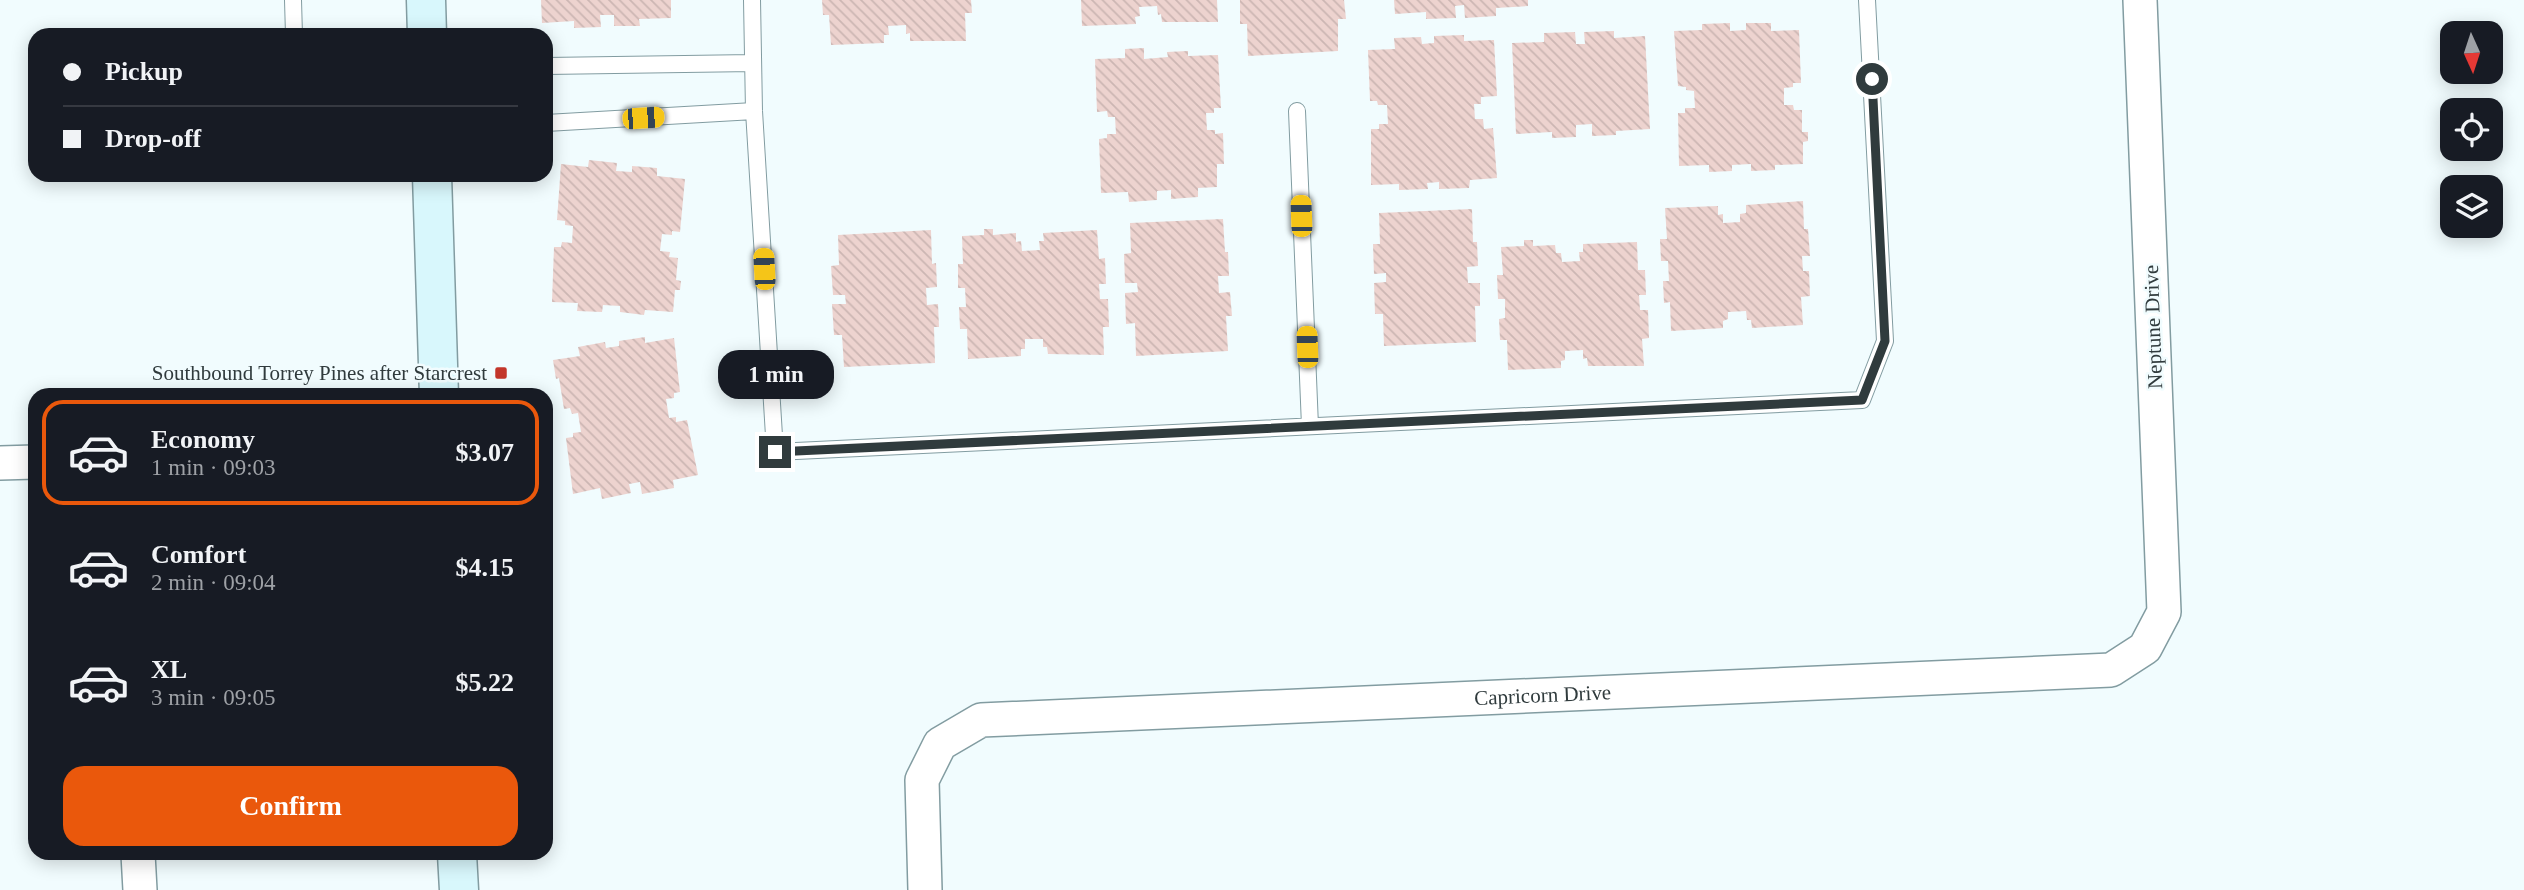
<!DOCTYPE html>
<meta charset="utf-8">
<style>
body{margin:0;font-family:Georgia,serif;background:#20242c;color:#f1f3f6;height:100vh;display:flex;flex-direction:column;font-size:26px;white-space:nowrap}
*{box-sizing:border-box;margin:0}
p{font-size:23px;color:#9ea1a6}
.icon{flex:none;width:38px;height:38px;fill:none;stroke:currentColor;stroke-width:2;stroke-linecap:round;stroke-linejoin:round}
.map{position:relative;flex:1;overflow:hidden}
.side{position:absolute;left:28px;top:388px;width:525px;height:472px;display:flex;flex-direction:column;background:#171b24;border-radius:21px;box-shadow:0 4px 18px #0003}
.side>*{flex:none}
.banner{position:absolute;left:28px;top:28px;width:525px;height:154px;border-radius:21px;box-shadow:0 4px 18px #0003;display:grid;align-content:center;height:154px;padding:0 35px;background:#171b24}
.needle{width:46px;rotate:177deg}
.fabs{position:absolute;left:2440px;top:21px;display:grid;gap:14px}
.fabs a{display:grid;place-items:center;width:63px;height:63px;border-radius:14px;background:#171b24;box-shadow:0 4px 18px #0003;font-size:35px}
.end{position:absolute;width:32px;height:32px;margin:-16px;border:9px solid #303b3d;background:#fff;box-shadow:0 0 0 4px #fff}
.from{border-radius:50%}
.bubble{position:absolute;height:49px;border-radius:21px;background:#171b24;box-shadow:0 4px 18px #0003;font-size:23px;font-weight:800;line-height:49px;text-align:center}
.car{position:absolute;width:21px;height:42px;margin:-21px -10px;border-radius:9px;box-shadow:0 0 5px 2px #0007;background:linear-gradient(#f5c518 24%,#345 0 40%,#f5c518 0 76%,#345 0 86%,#f5c518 0)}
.banner b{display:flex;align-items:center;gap:24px;height:66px;font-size:26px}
.banner b+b{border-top:2px solid #363941}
.banner i{width:18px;height:18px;background:#f1f3f6}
ul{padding:12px 0 0;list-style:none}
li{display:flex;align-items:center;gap:21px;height:105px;margin:0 14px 10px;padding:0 21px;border:4px solid transparent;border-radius:21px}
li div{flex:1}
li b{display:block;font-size:26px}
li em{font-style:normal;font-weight:800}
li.active{border-color:#ea580c}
li>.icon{width:63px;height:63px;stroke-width:1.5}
.cta{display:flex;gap:14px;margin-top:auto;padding:14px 35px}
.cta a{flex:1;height:80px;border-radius:21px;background:#ea580c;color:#fff;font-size:28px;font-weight:800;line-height:80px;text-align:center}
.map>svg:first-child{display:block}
</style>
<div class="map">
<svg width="2524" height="890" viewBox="0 0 2524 890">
<defs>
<pattern id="building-back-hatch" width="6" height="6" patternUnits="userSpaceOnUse" patternTransform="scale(1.75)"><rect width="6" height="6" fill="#edd3cf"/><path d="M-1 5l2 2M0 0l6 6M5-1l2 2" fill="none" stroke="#ccb6b3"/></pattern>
</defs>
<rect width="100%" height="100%" fill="#f1fcfe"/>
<path fill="url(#building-back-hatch)" d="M541 0H671V18L639 19 640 26H614V15H600L601 27 574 28V21L542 23Z
M822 0H971L972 13H965L966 41H910V33L906 34V25L888 26 889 35H884V43L831 45 829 15H823Z
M1081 0H1217L1218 22H1162L1161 14 1158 15 1157 6 1139 7 1140 16 1135 17 1136 24 1082 26Z
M1240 0H1344L1346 19H1338V51L1248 56 1247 24H1240Z
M1394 0H1528V6L1496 8V16L1465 18 1464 5 1455 6 1456 18 1426 19V12L1395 14Z
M1730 23V31L1746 30V23H1771V31L1799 30 1801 83H1793V87L1784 88V105H1793L1794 110H1802V132H1808V141L1803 142V164L1775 165V170L1751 171V164L1732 165V171L1709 172V165L1679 166 1678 113H1685V108H1695L1694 91 1686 90V87L1678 86 1674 31 1702 30V24Z
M1614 31V38L1645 36 1650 129 1616 131V135L1592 136V124L1576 125V137L1552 138V132L1516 134 1512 43 1544 42V33L1575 32 1576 44H1585L1584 32Z
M1464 35V41L1494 40 1497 96 1481 97V104H1474L1475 119H1483L1484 129 1493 128 1497 178 1470 180 1469 188 1439 189V182L1427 183 1428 189 1399 190V184L1371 185V129H1379V124H1388L1387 105H1378L1377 101H1370L1368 50 1395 49 1394 38 1421 37 1422 44 1434 43V36Z
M1144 48V59L1168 57 1167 52 1188 51V56L1218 55 1221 108H1214V113H1206L1207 130H1215V134L1223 133 1224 164H1217V187L1198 188V197L1171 199V190L1157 191V200L1129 202 1128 192 1101 193 1099 139 1107 138V134H1116L1115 117H1108L1107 111 1097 112 1095 59 1125 58V49Z
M589 160 617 163 616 171 632 172V166L657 168V176L685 179 680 232 672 231V235L662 234 660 251 670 252 669 257 678 258 676 280 681 281 680 290H675L673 312 645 310 644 315 620 312V306L603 305 602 312 577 311 578 303 552 302 554 247H561L562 242 572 243 573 226 565 225V221L557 220 561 164 588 167Z
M1803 201 1804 229H1808L1810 256H1802L1803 271H1809L1810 296 1801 297 1803 325 1752 328 1751 320H1747L1746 311 1728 312V319L1723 321V328L1671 331 1670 302 1664 303 1663 281H1669L1668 261H1661L1660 239H1667L1665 208 1718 206V215L1723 214V223L1740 222V214L1746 213V205Z
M1472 209 1473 242H1477L1478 266 1467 267 1468 283H1480V306H1475L1476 342 1384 346 1383 314H1375L1374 283 1386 282V273L1374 274 1373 244H1380L1379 213Z
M1223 219 1225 252H1228L1229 276H1218L1219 293 1230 292 1232 316H1226L1228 351 1136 356 1135 323 1126 324 1125 293 1138 292 1137 283H1125L1124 254 1131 253 1130 223Z
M984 229H993V235L1016 233V242L1021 241 1022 251 1040 250 1039 241H1044L1043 233 1097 230 1099 259 1105 258 1106 284H1099L1100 299H1108L1109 327H1103L1104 355 1048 354 1047 347H1043V339H1025V349H1021V356L968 359 967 329H960L959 307H966L965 288H958V264H963L962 236 984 235Z
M931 230 932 264 936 263 937 287 926 288 927 305 938 304 939 327H934L935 363 844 367 842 335H834L832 304H846L845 295H833L831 266 839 265 838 235Z
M1524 240H1533V246L1555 245 1556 253H1561L1562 262 1580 261 1579 252H1583V244L1637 242 1638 270H1645L1646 295H1639L1640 310H1648L1649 338 1642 339 1644 366H1588L1587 358 1583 359V350L1565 351V360L1561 361V368L1508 370 1507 340H1500L1499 319 1505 318V299H1498L1497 275H1503L1501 247 1524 246Z
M645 337V343L674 338 680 392 674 393V398L666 399 669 418 676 417V422L687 420 698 475 673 480 674 488 642 494 640 482 629 484 631 493 602 499 600 488 573 494 566 438 573 437V433L581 432 578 413 572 414 570 408 564 409 559 378 556 379 553 360 580 356 578 347 605 342 606 348 619 346V341Z"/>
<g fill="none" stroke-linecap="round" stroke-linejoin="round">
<defs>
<path id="service" d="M293 0 294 35
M752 0 754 111 775 452 1862 400 1885 341 1867 0
M546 66 753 63
M1297 111 1310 426
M546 123 754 111"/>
<g id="minor">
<path d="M0 463 35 462"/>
<path d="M138 854 140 890"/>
<path id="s1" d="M925 890 922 780 940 744 981 720 2111 670 2145 648 2164 612 2140 0"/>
</g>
<path id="secondary" d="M426 0 427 35
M432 175 439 396
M457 854 459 890"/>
</defs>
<use href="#service" stroke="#829ca1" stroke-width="18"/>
<use href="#minor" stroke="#829ca1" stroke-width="36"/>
<use href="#secondary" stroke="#829ca1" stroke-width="41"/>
<use href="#service" stroke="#fff" stroke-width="16"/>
<use href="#minor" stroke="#fff" stroke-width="33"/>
<use href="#secondary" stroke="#d8f7fc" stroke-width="38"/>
</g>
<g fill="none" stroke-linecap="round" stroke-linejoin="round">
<path stroke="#303b3d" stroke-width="9" d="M775 452 1862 400 1885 341 1872 79"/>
</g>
<rect fill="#c3362a" stroke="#f1fcfe" stroke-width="2.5" x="494" y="366" width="14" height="14" rx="3.5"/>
<g text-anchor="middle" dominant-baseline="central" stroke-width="5" stroke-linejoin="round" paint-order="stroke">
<g font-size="21" fill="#303b3d" stroke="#f1fcfe">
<text transform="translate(2153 327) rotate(-92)">Neptune Drive</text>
<text stroke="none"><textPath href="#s1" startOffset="760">Capricorn Drive</textPath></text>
</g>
<g font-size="21" fill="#303b3d" stroke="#f1fcfe" text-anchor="end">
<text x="487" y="373">Southbound Torrey Pines after Starcrest</text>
</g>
</g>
</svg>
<div class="fabs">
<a><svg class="needle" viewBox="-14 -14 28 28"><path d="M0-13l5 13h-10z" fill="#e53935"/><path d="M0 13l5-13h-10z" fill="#9ea1a6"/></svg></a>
<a><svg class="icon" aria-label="locate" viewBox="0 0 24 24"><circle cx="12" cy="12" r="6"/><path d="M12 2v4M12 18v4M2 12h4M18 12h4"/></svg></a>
<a><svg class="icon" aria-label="layers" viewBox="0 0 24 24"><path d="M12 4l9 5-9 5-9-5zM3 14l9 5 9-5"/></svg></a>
</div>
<i class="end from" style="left:1872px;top:79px"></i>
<i class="end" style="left:775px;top:452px"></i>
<div class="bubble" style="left:718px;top:350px;width:116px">1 min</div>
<i class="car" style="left:643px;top:118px;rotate:86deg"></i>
<i class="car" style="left:1301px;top:216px;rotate:358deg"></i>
<i class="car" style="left:764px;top:269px;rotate:357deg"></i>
<i class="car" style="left:1307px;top:347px;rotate:358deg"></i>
<div class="banner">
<b><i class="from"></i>Pickup</b>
<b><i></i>Drop-off</b>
</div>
<section class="side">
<ul>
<li class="active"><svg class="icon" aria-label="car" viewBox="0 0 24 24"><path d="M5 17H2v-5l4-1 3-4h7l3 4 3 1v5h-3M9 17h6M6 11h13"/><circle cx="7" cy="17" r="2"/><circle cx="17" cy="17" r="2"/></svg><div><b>Economy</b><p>1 min · 09:03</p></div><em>$3.07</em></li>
<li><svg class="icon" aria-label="car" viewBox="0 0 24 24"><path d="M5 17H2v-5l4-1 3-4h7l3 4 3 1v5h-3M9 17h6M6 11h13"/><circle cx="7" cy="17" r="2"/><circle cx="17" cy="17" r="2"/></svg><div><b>Comfort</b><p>2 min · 09:04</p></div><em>$4.15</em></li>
<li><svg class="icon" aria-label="car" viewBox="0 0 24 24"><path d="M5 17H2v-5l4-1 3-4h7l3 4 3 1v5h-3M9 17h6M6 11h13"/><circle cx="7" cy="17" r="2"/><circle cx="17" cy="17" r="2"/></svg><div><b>XL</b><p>3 min · 09:05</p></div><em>$5.22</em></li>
</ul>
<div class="cta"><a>Confirm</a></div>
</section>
</div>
